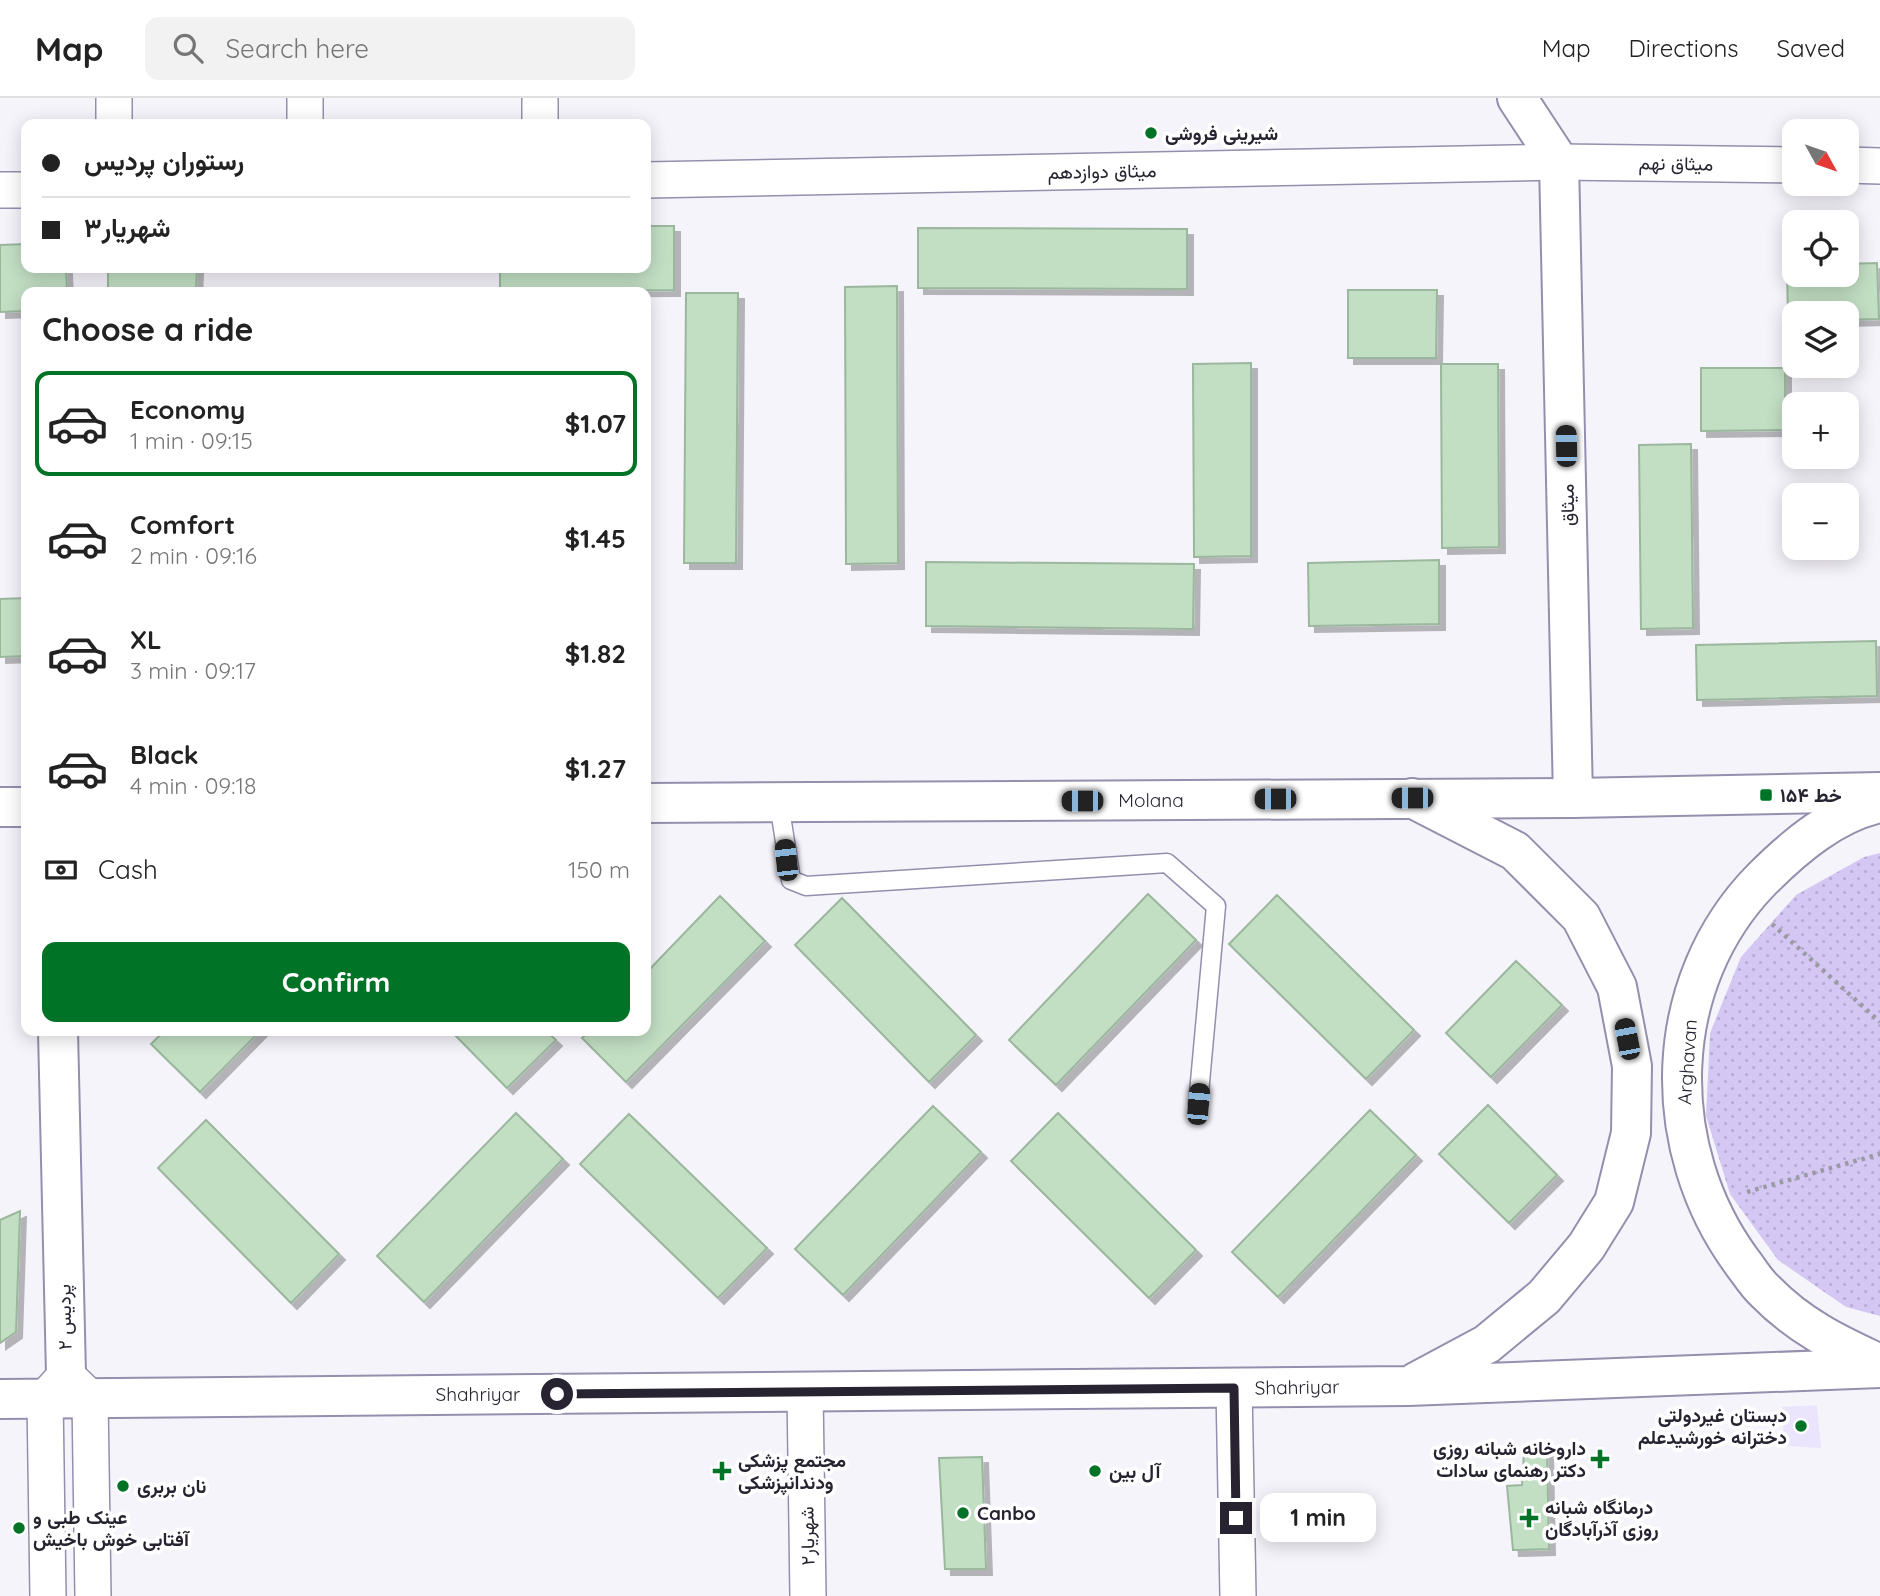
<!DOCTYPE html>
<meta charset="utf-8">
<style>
body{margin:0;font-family:Quicksand,Vazirmatn,sans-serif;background:#f2f2f2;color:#222;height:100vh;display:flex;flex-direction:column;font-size:26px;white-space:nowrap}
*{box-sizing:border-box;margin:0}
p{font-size:23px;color:#767676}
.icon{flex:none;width:38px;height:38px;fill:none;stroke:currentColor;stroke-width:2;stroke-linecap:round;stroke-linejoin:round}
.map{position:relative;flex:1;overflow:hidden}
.sheet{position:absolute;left:21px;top:189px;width:630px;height:749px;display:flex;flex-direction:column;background:#fff;border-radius:14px;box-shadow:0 4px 18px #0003}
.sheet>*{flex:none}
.hud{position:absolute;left:21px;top:21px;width:630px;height:154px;border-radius:14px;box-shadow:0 4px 18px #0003;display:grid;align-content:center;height:154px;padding:0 21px;background:#fff}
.needle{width:46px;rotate:130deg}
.controls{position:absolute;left:1782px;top:21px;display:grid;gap:14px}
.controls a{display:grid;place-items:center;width:77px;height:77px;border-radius:14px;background:#fff;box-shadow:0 4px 18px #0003;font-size:35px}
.end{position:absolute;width:32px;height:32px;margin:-16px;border:9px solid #272330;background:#fff;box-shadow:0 0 0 4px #fff}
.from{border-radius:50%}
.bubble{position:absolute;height:49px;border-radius:14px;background:#fff;box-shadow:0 4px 18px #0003;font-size:23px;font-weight:800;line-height:49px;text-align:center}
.car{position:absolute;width:21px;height:42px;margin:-21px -10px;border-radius:9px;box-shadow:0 0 5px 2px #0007;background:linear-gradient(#222 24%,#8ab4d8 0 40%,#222 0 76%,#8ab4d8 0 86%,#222 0)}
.hud b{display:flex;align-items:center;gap:24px;height:66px;font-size:26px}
.hud b+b{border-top:2px solid #e0e0e0}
.hud i{width:18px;height:18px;background:#222}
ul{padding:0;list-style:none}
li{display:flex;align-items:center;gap:21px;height:105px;margin:0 14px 10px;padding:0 7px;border:4px solid transparent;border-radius:14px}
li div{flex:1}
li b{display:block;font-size:26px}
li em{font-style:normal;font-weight:800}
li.current{border-color:#017326}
li>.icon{width:63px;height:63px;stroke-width:1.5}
h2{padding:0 21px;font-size:32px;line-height:84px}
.pay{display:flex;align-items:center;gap:18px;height:77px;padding:0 21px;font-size:26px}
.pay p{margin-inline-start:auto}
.action{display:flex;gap:14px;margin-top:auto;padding:14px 21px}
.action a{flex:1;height:80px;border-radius:14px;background:#017326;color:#fff;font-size:28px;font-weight:800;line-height:80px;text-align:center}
header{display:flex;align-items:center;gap:42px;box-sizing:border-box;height:98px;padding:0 35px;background:#fff;border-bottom:2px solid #e0e0e0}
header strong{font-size:33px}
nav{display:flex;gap:38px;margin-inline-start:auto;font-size:24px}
.search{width:490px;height:63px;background:#f2f2f2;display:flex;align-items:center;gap:18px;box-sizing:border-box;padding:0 24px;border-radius:14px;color:#767676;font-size:26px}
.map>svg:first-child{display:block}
</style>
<header>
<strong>Map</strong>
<div class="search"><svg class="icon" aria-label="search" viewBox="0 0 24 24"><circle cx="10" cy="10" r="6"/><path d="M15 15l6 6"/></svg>Search here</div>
<nav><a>Map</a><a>Directions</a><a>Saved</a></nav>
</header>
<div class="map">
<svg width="1880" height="1498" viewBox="0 0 1880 1498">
<defs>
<pattern id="green-dots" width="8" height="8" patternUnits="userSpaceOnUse" patternTransform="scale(1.75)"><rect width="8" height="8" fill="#d4c7f4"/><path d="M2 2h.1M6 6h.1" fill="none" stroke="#b6abd2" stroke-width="1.8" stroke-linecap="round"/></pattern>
<filter id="shadow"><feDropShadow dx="6" dy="6" stdDeviation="0" flood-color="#0004"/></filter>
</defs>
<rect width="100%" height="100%" fill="#f6f4fb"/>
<path fill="#ebe4fd" d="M1817 1307 1821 1350 1784 1348 1782 1309Z"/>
<path fill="url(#green-dots)" d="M1880 755V1218L1846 1209 1778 1162 1730 1096 1706 1018 1710 935 1741 859 1796 797 1864 759Z"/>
<path fill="#c2dfc4" stroke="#9bb79d" stroke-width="2" filter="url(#shadow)" d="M646 128H674V192L500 193V170H646Z
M918 130 1187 131V191L918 190Z
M26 146V170H66L67 194H26V213L0 214V147Z
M1877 165 1879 221 1846 222V215H1794V224H1788L1787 167H1794V177H1846V166Z
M108 170H197L196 194H108Z
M897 188 898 465 846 466 845 189Z
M1348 192H1437L1436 260H1348Z
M686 195H738L736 465H684Z
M1251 265V458L1194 459 1193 266Z
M1441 266H1498L1499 449 1442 450Z
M1701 270H1785V332L1701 333Z
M1691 346 1693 530 1641 531 1639 347Z
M1439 462V526L1309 528 1308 465Z
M926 464 1194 466 1193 531 926 528Z
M26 500V558L0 559V501Z
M1876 543 1877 598 1697 602 1696 547Z
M1148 796 1196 842 1056 987 1009 942Z
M1277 797 1414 932 1366 981 1229 846Z
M720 798 765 843 626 984 582 940 589 933H646V875Z
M842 800 976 937 929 984 795 847Z
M1516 863 1562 907 1491 979 1446 935Z
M164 933H260L200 994 151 946Z
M451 933H546L556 942 507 990Z
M1488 1007 1557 1077 1509 1125 1439 1056Z
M933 1008 981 1054 843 1197 795 1151Z
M1370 1012 1416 1057 1278 1199 1232 1154Z
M516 1015 563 1061 424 1204 377 1158Z
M1058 1015 1196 1152 1149 1200 1011 1063Z
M629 1016 767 1150 718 1200 580 1066Z
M206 1022 339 1156 291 1205 158 1070Z
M20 1113 16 1234 0 1245V1122Z
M1547 1353 1549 1451 1513 1452 1507 1388 1522 1387 1524 1354Z
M982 1359 986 1471H945L939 1360Z"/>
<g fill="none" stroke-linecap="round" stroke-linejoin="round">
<defs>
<path id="lane" d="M779 705 791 782 806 788 1167 765 1216 808 1198 1006"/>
<path id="street" d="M114 0V26
M305 26V0
M540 26V0
M1846 67 1880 68
M646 82 1559 64 1794 67
M0 92H26
M1234 1290 1238 1498
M805 1293 808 1498
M48 1498 45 1300 66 1277 90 1300 93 1498"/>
<path id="secondary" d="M1517 0 1559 64 1573 700 1880 694
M1412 700 1515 753 1581 819 1617 889 1632 968 1631 1035 1614 1104 1586 1149 1544 1199 1487 1246 1416 1284
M58 933 66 1277
M0 1301 1408 1288 1880 1270"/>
<path id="primary" d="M646 705 1573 700
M1880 705C1834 715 1795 748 1762 781 1660 885 1658 1050 1742 1164 1749 1173 1756 1185 1765 1193 1799 1228 1836 1246 1880 1266
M0 709H26"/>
</defs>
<use href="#lane" stroke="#968ead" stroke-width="21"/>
<use href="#street" stroke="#968ead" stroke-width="38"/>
<use href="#secondary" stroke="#968ead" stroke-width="42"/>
<use href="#primary" stroke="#968ead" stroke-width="42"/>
<path stroke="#9b99a2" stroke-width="4.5" stroke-dasharray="3.5 5" stroke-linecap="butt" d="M1772 826 1880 924
M1747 1094 1880 1056"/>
<use href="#lane" stroke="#fff" stroke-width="18"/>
<use href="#street" stroke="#fff" stroke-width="35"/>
<use href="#secondary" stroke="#fff" stroke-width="38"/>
<use href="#primary" stroke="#fff" stroke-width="38"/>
</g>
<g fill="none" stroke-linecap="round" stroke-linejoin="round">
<path stroke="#272330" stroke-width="9" d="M557 1296 1234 1290 1236 1420"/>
</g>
<g fill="#017326" stroke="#fff" stroke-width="2.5">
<circle cx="1151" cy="35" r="7"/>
<rect x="1759" y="690" width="14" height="14" rx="3.5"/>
<circle cx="1801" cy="1328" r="7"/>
<path d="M1596.5 1350.5h7v7h7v7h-7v7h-7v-7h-7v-7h7z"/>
<path d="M718.5 1362.5h7v7h7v7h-7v7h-7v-7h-7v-7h7z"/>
<circle cx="1095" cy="1373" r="7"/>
<circle cx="123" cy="1388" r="7"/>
<circle cx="963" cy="1415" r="7"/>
<path d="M1525.5 1409.5h7v7h7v7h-7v7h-7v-7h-7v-7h7z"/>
<circle cx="19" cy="1430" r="7"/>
</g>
<g text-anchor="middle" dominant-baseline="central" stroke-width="7" stroke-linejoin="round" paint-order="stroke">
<g font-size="19" font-weight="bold" fill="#272330" stroke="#fff" text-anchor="start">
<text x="1165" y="35">شیرینی فروشی</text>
<text x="1780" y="697">خط ۱۵۴</text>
<text x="1787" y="1317" text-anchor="end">دبستان غیردولتی<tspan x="1787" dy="22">دخترانه خورشیدعلم</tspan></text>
<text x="1586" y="1350" text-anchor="end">داروخانه شبانه روزی<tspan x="1586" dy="22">دکتر رهنمای سادات</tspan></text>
<text x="738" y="1362">مجتمع پزشکی<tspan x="738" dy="22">ودندانپزشکی</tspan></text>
<text x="1109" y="1373">آل بین</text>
<text x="137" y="1388">نان بربری</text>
<text x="1545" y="1409">درمانگاه شبانه<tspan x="1545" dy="22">روزی آذرآبادگان</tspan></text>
<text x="977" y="1415">Canbo</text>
<text x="33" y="1419">عینک طبی و<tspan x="33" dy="22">آفتابی خوش باخیش</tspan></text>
</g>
<g font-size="19" fill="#272330" stroke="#fff">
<text transform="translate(1676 65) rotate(1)">میثاق نهم</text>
<text transform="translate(1102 73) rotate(-1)">میثاق دوازدهم</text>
<text transform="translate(1567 407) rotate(-91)">میثاق</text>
<text x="1151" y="702">Molana</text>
<text transform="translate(1687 964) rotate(-86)">Arghavan</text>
<text transform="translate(64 1219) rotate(-91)">پردیس ۲</text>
<text transform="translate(1297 1289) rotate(-1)">Shahriyar</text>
<text x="478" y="1296">Shahriyar</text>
<text transform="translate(807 1438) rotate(-91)">شهریار۲</text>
</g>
</g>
</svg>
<div class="controls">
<a><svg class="needle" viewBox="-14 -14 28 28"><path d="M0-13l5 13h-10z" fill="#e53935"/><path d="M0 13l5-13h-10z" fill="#767676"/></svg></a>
<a><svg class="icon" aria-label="locate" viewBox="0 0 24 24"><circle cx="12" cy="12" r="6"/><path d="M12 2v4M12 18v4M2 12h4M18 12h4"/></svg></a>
<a><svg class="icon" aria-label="layers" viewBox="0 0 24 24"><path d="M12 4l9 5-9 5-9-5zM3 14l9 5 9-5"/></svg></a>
<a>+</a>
<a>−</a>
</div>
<i class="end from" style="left:557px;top:1296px"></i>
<i class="end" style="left:1236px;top:1420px"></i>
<div class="bubble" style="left:1260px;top:1395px;width:116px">1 min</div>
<i class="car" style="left:1566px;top:348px;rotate:359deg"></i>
<i class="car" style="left:1412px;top:700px;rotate:270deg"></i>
<i class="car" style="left:1275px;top:701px;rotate:270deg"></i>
<i class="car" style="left:1082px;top:703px;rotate:270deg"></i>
<i class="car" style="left:786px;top:762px;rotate:354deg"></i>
<i class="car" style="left:1627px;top:941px;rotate:349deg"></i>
<i class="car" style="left:1198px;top:1006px;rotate:5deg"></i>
<div class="hud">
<b><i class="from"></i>رستوران پردیس</b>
<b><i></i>شهریار۳</b>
</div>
<section class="sheet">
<h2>Choose a ride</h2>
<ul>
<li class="current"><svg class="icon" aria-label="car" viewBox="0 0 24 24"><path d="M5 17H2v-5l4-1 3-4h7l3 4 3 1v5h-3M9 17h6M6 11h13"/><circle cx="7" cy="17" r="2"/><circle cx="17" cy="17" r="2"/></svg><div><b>Economy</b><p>1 min · 09:15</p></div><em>$1.07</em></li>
<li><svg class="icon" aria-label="car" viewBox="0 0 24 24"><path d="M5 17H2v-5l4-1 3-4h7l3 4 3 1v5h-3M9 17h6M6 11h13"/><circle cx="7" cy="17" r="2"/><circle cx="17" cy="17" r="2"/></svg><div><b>Comfort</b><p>2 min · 09:16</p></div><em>$1.45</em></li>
<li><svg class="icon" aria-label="car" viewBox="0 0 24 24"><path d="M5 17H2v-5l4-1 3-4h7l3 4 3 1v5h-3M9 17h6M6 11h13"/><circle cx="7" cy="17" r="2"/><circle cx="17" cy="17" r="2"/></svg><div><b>XL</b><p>3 min · 09:17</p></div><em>$1.82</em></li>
<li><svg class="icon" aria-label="car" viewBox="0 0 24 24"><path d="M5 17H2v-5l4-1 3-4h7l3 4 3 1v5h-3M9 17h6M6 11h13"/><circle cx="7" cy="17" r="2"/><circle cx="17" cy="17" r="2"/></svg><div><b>Black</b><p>4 min · 09:18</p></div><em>$1.27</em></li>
</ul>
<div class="pay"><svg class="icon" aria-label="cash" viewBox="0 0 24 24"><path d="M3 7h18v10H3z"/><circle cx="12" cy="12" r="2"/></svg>Cash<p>150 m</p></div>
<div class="action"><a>Confirm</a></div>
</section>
</div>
